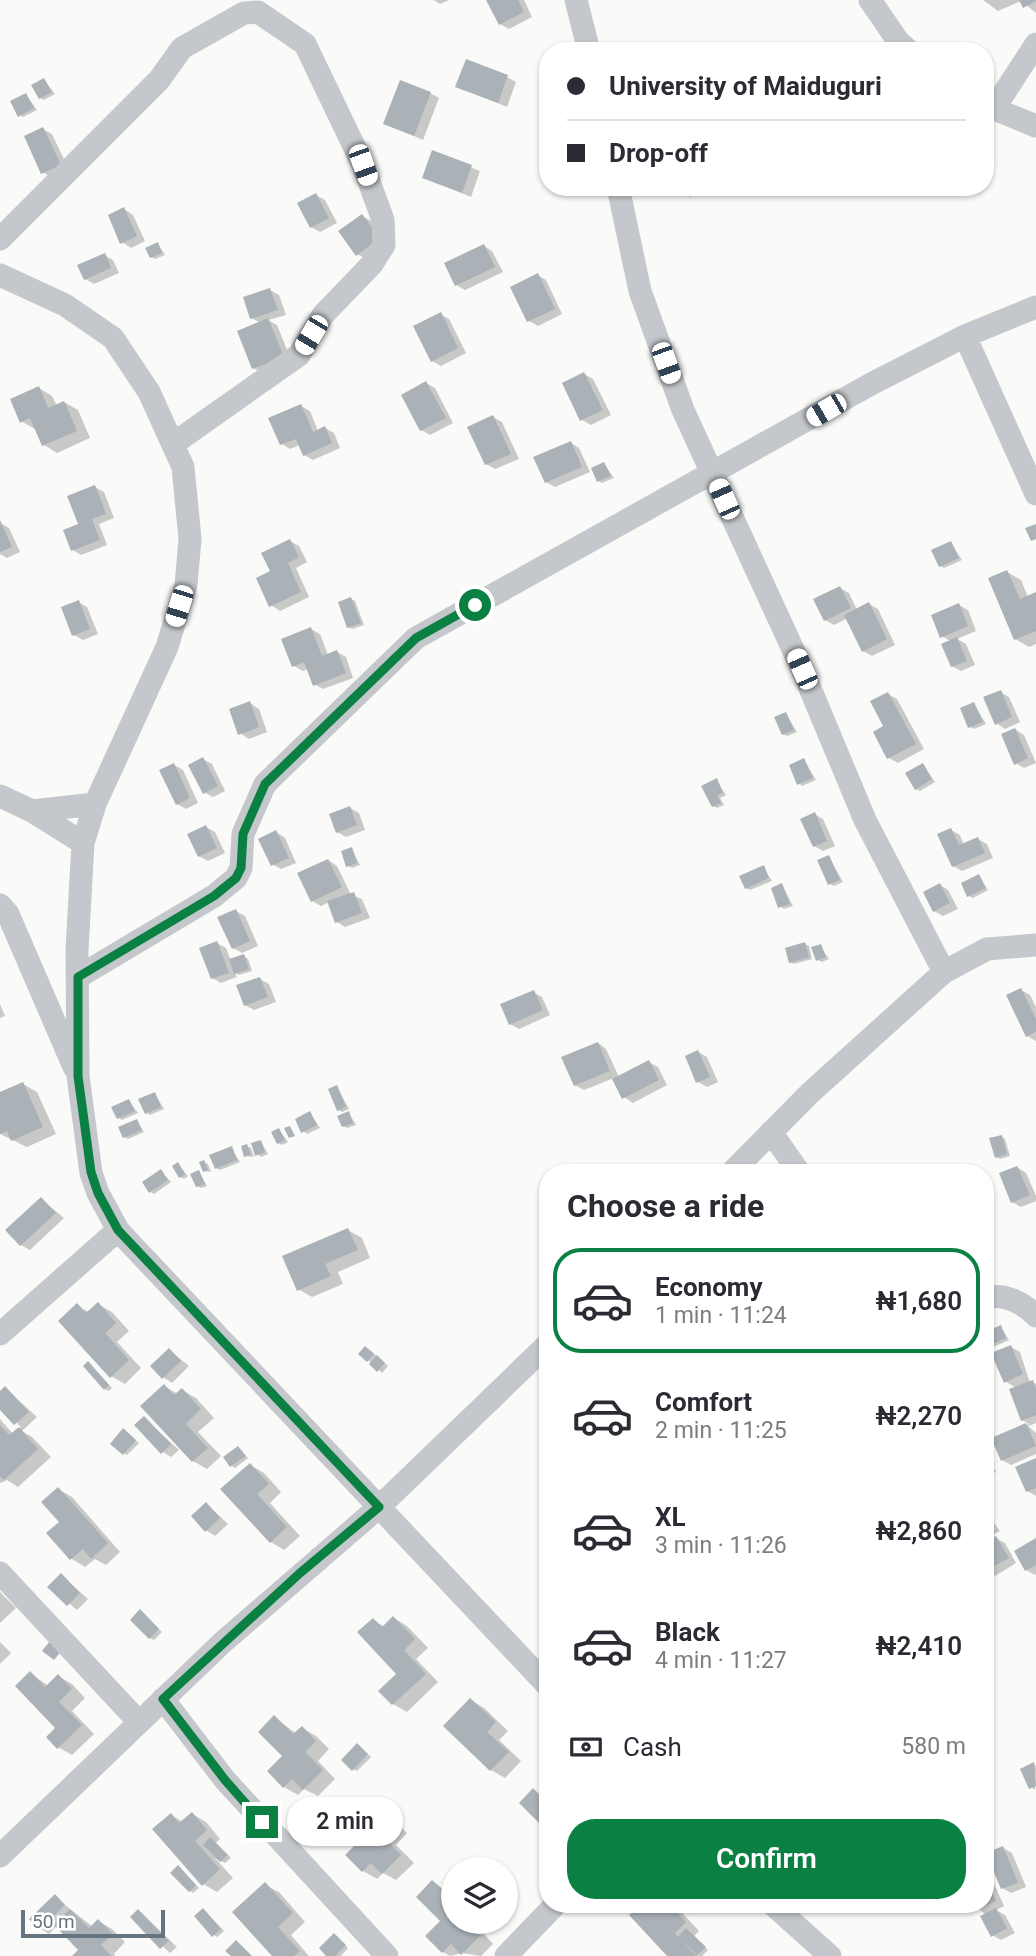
<!DOCTYPE html>
<meta charset="utf-8">
<style>
body{margin:0;font-family:Roboto,sans-serif;background:#f7f7f7;color:#2b2b33;height:100vh;display:flex;flex-direction:column;font-size:26px;white-space:nowrap}
*{box-sizing:border-box;margin:0}
p{font-size:23px;color:#7c7c81}
.icon{flex:none;width:38px;height:38px;fill:none;stroke:currentColor;stroke-width:2;stroke-linecap:round;stroke-linejoin:round}
.map{position:relative;flex:1;overflow:hidden}
.sheet{position:absolute;left:539px;top:1164px;width:455px;height:749px;display:flex;flex-direction:column;background:#fff;border-radius:28px;box-shadow:0 2px 5px #0004}
.sheet>*{flex:none}
.top-card{position:absolute;left:539px;top:42px;width:455px;height:154px;border-radius:28px;box-shadow:0 2px 5px #0004;display:grid;align-content:center;height:154px;padding:0 28px;background:#fff}
.controls{position:absolute;left:441px;top:1857px;display:grid;gap:14px}
.controls a{display:grid;place-items:center;width:77px;height:77px;border-radius:50%;background:#fff;box-shadow:0 2px 5px #0004;font-size:35px}
.scale{position:absolute;left:21px;bottom:18px;width:144px;box-sizing:border-box;padding-left:7px;border:4px solid #667481;border-top:0;font-size:19px;line-height:24px;white-space:nowrap;color:#667481;-webkit-text-stroke:5px #fff;paint-order:stroke}
.end{position:absolute;width:32px;height:32px;margin:-16px;border:9px solid #0b8043;background:#fff;box-shadow:0 0 0 4px #fff}
.from{border-radius:50%}
.bubble{position:absolute;height:49px;border-radius:24px;background:#fff;box-shadow:0 2px 5px #0004;font-size:23px;font-weight:600;line-height:49px;text-align:center}
.car{position:absolute;width:21px;height:42px;margin:-21px -10px;border-radius:9px;box-shadow:0 0 5px 2px #0007;background:linear-gradient(#fff 24%,#345 0 40%,#fff 0 76%,#345 0 86%,#fff 0)}
.top-card b{display:flex;align-items:center;gap:24px;height:66px;font-size:26px}
.top-card b+b{border-top:2px solid #e1e1e2}
.top-card i{width:18px;height:18px;background:#2b2b33}
ul{padding:0;list-style:none}
li{display:flex;align-items:center;gap:21px;height:105px;margin:0 14px 10px;padding:0 14px;border:4px solid transparent;border-radius:28px}
li div{flex:1}
li b{display:block;font-size:26px}
li em{font-style:normal;font-weight:600}
li.on{border-color:#0b8043}
li>.icon{width:63px;height:63px;stroke-width:1.5}
h2{padding:0 28px;font-size:32px;line-height:84px}
.pay{display:flex;align-items:center;gap:18px;height:77px;padding:0 28px;font-size:26px}
.pay p{margin-inline-start:auto}
.primary-button{display:flex;gap:14px;margin-top:auto;padding:14px 28px}
.primary-button a{flex:1;height:80px;border-radius:28px;background:#0b8043;color:#fff;font-size:28px;font-weight:600;line-height:80px;text-align:center}
.map>svg:first-child{display:block}
</style>
<div class="map">
<svg width="1036" height="1956" viewBox="0 0 1036 1956">
<rect width="100%" height="100%" fill="#fafaf8"/>
<path fill="#0003" d="M434 0H449L440 4Z
M488 0H524L532 17 509 29 500 24Z
M983 0H1036V13L1021 1 998 11Z
M507 77 516 82 507 107 458 87Z
M44 80 55 94 44 100 40 98Z
M430 93 439 98 423 140 385 123Z
M26 95 37 110 23 117 20 115Z
M43 129 52 134 69 170 52 178 43 172Z
M433 152 480 171 471 197 424 177Z
M689 187 696 188 700 195H691Z
M706 187H722L710 192Z
M316 195 325 200 337 223 320 232 311 227Z
M124 209 133 215 145 241 131 248 122 242Z
M362 216 371 221 388 244 366 259 357 254Z
M158 244 165 255 155 259 151 257Z
M484 246 492 251 503 272 465 290 456 285Z
M104 255 113 260 119 273 94 284 85 279Z
M537 275 546 280 562 314 538 326 529 321Z
M270 290 279 295 286 315 268 320 277 325 292 362 262 373 253 368 261 323 251 318Z
M440 314 449 319 466 353 441 366 432 361Z
M584 374 593 379 611 415 591 425 582 420Z
M426 383 435 388 453 423 430 435 421 430Z
M39 388 52 396 57 406 64 402 78 410 90 438 57 453 44 445 35 429 21 421Z
M301 406 310 411 318 431 325 428 334 433 340 448 313 460 304 455 300 445 290 449 282 444Z
M493 417 502 422 519 459 495 469 486 464Z
M571 443 579 448 590 472 555 487 546 482Z
M604 464 614 478 602 483 599 481Z
M95 487 104 492 114 518 99 524 107 545 81 555 73 550Z
M0 523 9 528 20 552 7 558 0 554Z
M290 541 299 546 307 562 296 568 309 597 280 611 271 605Z
M951 543 962 560 944 568 940 566Z
M1007 572 1021 580 1028 597 1036 594V644L1029 647 1015 639Z
M840 588 849 593 857 610 869 604 878 609 895 645 872 656 863 651 848 618 834 625 825 620Z
M351 599 355 601 364 625 352 629 348 627Z
M78 602 87 607 98 634 83 640 74 635Z
M959 605 968 610 976 631 957 639 966 644 975 665 961 671 952 666 950 641 942 636Z
M311 629 320 634 328 655 337 652 346 657 353 678 323 689 314 684 308 669 303 671 294 666Z
M1000 692 1009 697 1020 722 1005 729 996 723Z
M888 694 897 699 924 749 898 763 889 758 886 727Z
M250 703 259 709 267 732 249 739 240 733Z
M974 704 986 724 974 729 970 727Z
M786 714 797 732 787 736 783 734Z
M1015 729 1024 735 1036 763 1024 768 1015 763Z
M203 759 212 764 225 791 213 797 204 792Z
M804 760 816 780 802 786 799 783Z
M174 765 183 770 198 803 186 809 177 804Z
M923 765 935 782 920 791 916 789Z
M716 780 726 795 720 798 724 805 717 808 713 806Z
M350 808 359 813 365 830 346 837 337 832Z
M814 814 823 819 835 846 823 851 814 846Z
M206 827 215 832 225 853 208 861 199 856Z
M951 830 960 835 964 845 978 839 987 844 993 858 962 871 953 866Z
M276 832 285 838 296 863 281 869 272 864Z
M352 849 360 865 352 868 348 866Z
M829 857 843 882 834 886 830 884Z
M328 860 337 866 351 895 362 899 370 918 345 927 337 922 329 902 321 906 312 901Z
M763 867 772 881 750 890 746 888Z
M979 876 988 890 973 898 969 896Z
M782 885 793 906 784 909 780 906Z
M940 885 948 890 958 909 943 916 934 911Z
M236 911 245 916 258 946 242 953 233 948Z
M217 943 226 948 231 961 244 956 248 959 252 971 239 975 235 973 237 977 221 983 212 978Z
M805 944 809 946 812 959 794 964 790 962Z
M820 946 829 959 822 962 818 960Z
M260 979 269 984 276 1002 254 1010 245 1005Z
M1021 990 1030 995 1036 1007V1041L1027 1036Z
M533 992 542 997 550 1015 519 1029 510 1024Z
M0 1004 5 1016 0 1018Z
M598 1043 606 1049 619 1077 649 1062 658 1067 667 1085 633 1103 624 1097 614 1078 584 1090 575 1085Z
M698 1052 707 1057 718 1082 707 1087 698 1082Z
M23 1084 37 1092 56 1134 27 1147 0 1134V1094Z
M337 1087 349 1109 342 1112 338 1110Z
M155 1094 164 1109 150 1115 147 1113Z
M129 1101 138 1113 122 1120 119 1118Z
M310 1113 320 1128 307 1134 303 1131Z
M349 1113 356 1125 347 1128 343 1126Z
M137 1121 144 1132 128 1139 124 1137Z
M279 1130 288 1142 282 1145 278 1143Z
M1001 1137 1005 1139 1010 1156 1000 1159 996 1157Z
M261 1142 268 1154 261 1157 257 1154Z
M247 1146 251 1148 254 1157 246 1156Z
M231 1148 240 1162 220 1170 216 1168Z
M204 1162 208 1164 211 1172 204 1171Z
M178 1164 188 1176 184 1179 180 1177Z
M1017 1167 1026 1173 1036 1196V1201L1021 1207 1012 1202Z
M909 1169 915 1172H900Z
M161 1171 171 1182 154 1194 151 1192Z
M199 1172 207 1186 201 1188 197 1186Z
M41 1199 64 1218 30 1250 21 1245Z
M348 1230 362 1238 370 1258 338 1272 343 1284 312 1297 298 1289Z
M985 1264 999 1297 985 1303Z
M98 1304 112 1312 129 1331 117 1342 141 1368 125 1384 111 1376 77 1306 89 1312Z
M1001 1327 1009 1340 991 1348 987 1345 985 1334Z
M1011 1347 1020 1352 1029 1380 1036 1384V1423L1028 1426 1036 1433V1454L1011 1465 1002 1460 994 1439 1029 1424 1022 1420 1016 1388 1005 1381Z
M169 1350 189 1366 172 1383 163 1377Z
M370 1350 388 1366 382 1373 368 1360Z
M89 1363 112 1388 109 1391 105 1389Z
M164 1386 178 1394 182 1390 196 1398 214 1418 198 1432 221 1456 207 1469 193 1461 142 1406Z
M5 1388 37 1417 22 1431 32 1437 51 1457 18 1487 7 1480 0 1483V1419L13 1434 21 1427 0 1407V1393Z
M144 1418 179 1450 171 1457 163 1452Z
M127 1433 139 1443 127 1455 124 1453Z
M238 1448 248 1458 235 1468 232 1466Z
M985 1451 996 1472 985 1477Z
M1036 1460V1496L1027 1491Z
M250 1465 264 1473 281 1492 270 1503 300 1536 284 1550 271 1542 223 1489Z
M58 1489 72 1497 120 1552 106 1565 95 1559 85 1567 72 1559 49 1533 61 1522Z
M207 1504 228 1524 215 1536 206 1530Z
M985 1511 1000 1531 985 1539Z
M996 1538 1005 1543 1016 1563 995 1576 985 1570Z
M1036 1540V1574L1035 1575 1026 1570Z
M61 1575 88 1599 77 1610 50 1587Z
M0 1592 16 1608 0 1623Z
M144 1614 162 1632 154 1640 150 1638Z
M394 1618 407 1626 428 1648 416 1659 438 1682 407 1712 393 1704 398 1674 373 1620 385 1627Z
M0 1642 11 1653 0 1664Z
M31 1674 49 1686 58 1676 72 1684 85 1698 72 1711 94 1734 72 1755 58 1747V1728Z
M471 1700 484 1708 508 1731 499 1740 521 1761 505 1778 491 1770 446 1726Z
M274 1717 297 1734 302 1728 316 1736 329 1749 318 1761 335 1779 318 1796 304 1789 298 1795 284 1787 269 1771 284 1756Z
M358 1745 371 1757 357 1771 353 1769Z
M1034 1764 1036 1766 1035 1790 1031 1787Z
M353 1801 375 1818 380 1812 394 1820 407 1833 396 1845 414 1863 396 1880 383 1873 377 1879 363 1871V1840Z
M192 1814 206 1822 220 1839 216 1843 231 1858 225 1863 215 1858 233 1878 217 1892 203 1884 171 1815 183 1822Z
M1003 1848 1012 1853 1026 1887 1011 1893 1002 1888Z
M182 1870 199 1888 193 1893 190 1891Z
M985 1875 992 1879 1004 1906 996 1910 1005 1915 1015 1933 1001 1940 992 1935 986 1915 973 1904H985Z
M433 1882 453 1897V1922H479L476 1925 493 1944 481 1956 462 1953 450 1956 443 1952 442 1921Z
M265 1885 279 1892 305 1922 291 1935 309 1956H274Z
M55 1897 93 1927 98 1921 112 1929 125 1942 114 1954 115 1956H74L80 1950 57 1926 49 1934 41 1929Z
M643 1904 675 1905 699 1931 694 1936 708 1950 702 1956H670Z
M139 1911 177 1947 170 1953 132 1917Z
M207 1913 224 1931 217 1937 214 1935Z
M338 1938 348 1948 341 1956H329Z"/>
<path fill="#aab2b8" d="M486 0H518L524 12 499 25Z
M1019 0H1036V1L1023 8Z
M466 59 508 75 498 103 455 87Z
M44 78 52 92 39 99 31 85Z
M400 80 431 92 414 136 383 124Z
M26 93 34 108 18 117 10 101Z
M43 127 61 165 41 174 24 136Z
M432 150 472 165 462 193 422 178Z
M685 187H694L697 193 690 197Z
M316 193 329 218 310 228 297 203Z
M124 207 137 236 120 244 108 215Z
M362 214 380 238 356 256 338 231Z
M158 242 162 253 150 258 145 248Z
M484 244 495 267 455 286 444 263Z
M105 253 111 268 84 280 77 265Z
M538 273 555 309 527 322 510 287Z
M270 288 278 310 250 319 243 297Z
M441 312 458 348 431 362 413 326Z
M268 318 284 357 252 369 237 331Z
M584 372 603 410 580 421 562 383Z
M426 381 446 418 420 431 401 395Z
M39 386 48 408 64 401 77 431 42 446 30 418 20 423 10 399Z
M301 404 313 432 325 426 332 443 303 456 296 439 280 445 268 418Z
M493 415 511 454 485 465 467 427Z
M571 441 582 467 545 483 533 457Z
M604 462 611 476 597 482 591 468Z
M95 485 106 514 92 519 100 540 71 551 63 530 78 524 67 496Z
M0 520 12 547 0 552Z
M1036 524V539L1031 541 1025 528Z
M290 539 299 557 288 563 301 592 269 607 256 578 270 571 261 553Z
M951 541 959 558 939 567 931 550Z
M1007 570 1020 599 1036 592V631L1014 640 988 578Z
M840 586 851 608 824 621 813 599Z
M351 597 361 623 347 628 338 602Z
M79 600 90 629 72 636 61 607Z
M869 602 887 639 862 652 844 615Z
M959 603 968 626 940 638 931 615Z
M311 627 322 656 337 650 346 673 313 686 304 662 292 667 281 639Z
M957 637 967 661 951 667 941 644Z
M1001 690 1012 717 995 725 983 697Z
M888 692 916 744 887 759 873 732 883 726 870 701Z
M250 701 259 727 238 735 229 709Z
M974 702 983 722 968 728 960 708Z
M786 712 794 730 782 735 774 717Z
M1015 728 1028 758 1014 765 1001 734Z
M203 757 218 786 203 794 188 765Z
M804 758 813 778 797 785 789 765Z
M174 763 190 798 176 805 159 770Z
M923 763 932 779 915 790 905 773Z
M717 778 723 793 717 795 721 803 712 807 701 786Z
M350 806 357 825 336 833 329 814Z
M815 812 827 841 813 847 800 819Z
M206 825 217 848 198 857 187 834Z
M951 828 959 845 978 837 985 853 952 867 937 834Z
M276 830 289 858 271 866 258 839Z
M352 847 357 863 346 867 341 851Z
M829 855 840 880 828 885 817 860Z
M328 859 342 887 311 902 297 873Z
M764 865 769 878 745 889 739 876Z
M979 874 986 888 967 897 961 883Z
M782 883 790 904 778 908 771 888Z
M940 883 950 903 933 912 923 892Z
M354 892 362 913 335 923 327 901Z
M236 909 250 941 232 949 217 917Z
M217 941 229 973 211 979 199 948Z
M805 942 809 957 789 963 785 948Z
M821 944 826 957 816 961 811 947Z
M244 954 249 969 234 974 229 959Z
M260 977 268 997 244 1006 236 985Z
M1021 988 1036 1019V1032L1026 1037 1006 995Z
M534 990 543 1010 509 1025 500 1004Z
M598 1042 610 1071 574 1086 561 1057Z
M698 1050 710 1077 696 1083 685 1056Z
M649 1060 659 1080 622 1099 612 1079Z
M23 1082 43 1127 11 1141 7 1131 0 1134V1092Z
M337 1085 346 1107 337 1111 328 1089Z
M155 1092 161 1107 145 1114 138 1099Z
M129 1099 135 1111 117 1119 111 1107Z
M310 1111 317 1125 301 1133 295 1119Z
M349 1111 353 1123 342 1127 337 1116Z
M137 1119 142 1130 123 1138 118 1127Z
M290 1126 295 1136 289 1138 284 1128Z
M279 1128 285 1140 277 1144 271 1132Z
M1002 1135 1007 1154 995 1158 989 1138Z
M261 1140 265 1152 255 1156 251 1143Z
M247 1144 251 1155 244 1157 241 1146Z
M232 1146 237 1160 215 1169 209 1155Z
M204 1160 208 1170 203 1172 199 1162Z
M178 1162 185 1174 179 1178 172 1166Z
M1017 1166 1030 1195 1011 1203 999 1173Z
M161 1169 168 1180 149 1193 142 1182Z
M199 1170 205 1184 196 1187 190 1174Z
M41 1197 56 1213 20 1246 5 1230Z
M348 1228 358 1250 325 1264 331 1276 297 1291 282 1256Z
M98 1302 116 1323 105 1333 129 1360 110 1378 58 1321 77 1303 86 1313Z
M1001 1325 1006 1338 986 1347 985 1332Z
M1011 1345 1023 1374 1004 1383 991 1353Z
M365 1346 374 1354 367 1362 358 1354Z
M169 1348 181 1361 162 1379 150 1366Z
M377 1355 385 1363 377 1372 369 1364Z
M88 1361 109 1385 104 1390 83 1366Z
M1033 1380 1036 1389V1415L1021 1421 1009 1389Z
M164 1384 174 1395 182 1388 201 1409 186 1424 208 1448 192 1462 140 1406Z
M5 1386 29 1412 14 1425 0 1410V1391Z
M144 1416 171 1444 161 1454 134 1425Z
M1026 1423 1036 1446 1001 1461 991 1438Z
M0 1425 9 1435 19 1427 38 1449 4 1480 0 1476Z
M123 1428 136 1440 123 1455 110 1444Z
M238 1446 246 1456 230 1467 223 1457Z
M1036 1458V1488L1026 1492 1015 1467Z
M250 1463 269 1484 257 1494 287 1527 270 1543 220 1489Z
M58 1487 108 1543 91 1559 83 1549 70 1560 46 1533 59 1522 41 1502Z
M206 1502 220 1518 205 1532 191 1516Z
M985 1514 992 1526 985 1530Z
M996 1536 1009 1558 985 1571V1543Z
M1036 1538V1565L1025 1571 1014 1551Z
M61 1573 80 1593 67 1606 47 1587Z
M140 1609 159 1629 149 1639 130 1620Z
M393 1616 415 1639 404 1650 426 1674 392 1705 378 1691 396 1674 357 1632 373 1618 382 1627Z
M50 1641 62 1650 54 1660 42 1651Z
M30 1671 45 1687 58 1674 72 1689 59 1702 82 1725 57 1749 46 1737 55 1728 15 1686Z
M470 1698 496 1722 487 1732 509 1752 490 1771 443 1726Z
M274 1715 293 1734 302 1726 316 1741 305 1752 323 1770 303 1790 292 1779 283 1788 267 1771 282 1756 258 1732Z
M357 1743 368 1754 352 1771 341 1760Z
M1034 1762 1036 1786 1029 1789 1020 1769Z
M533 1788 541 1796 548 1790V1832L519 1803Z
M353 1799 372 1818 380 1810 395 1825 383 1836 401 1855 382 1874 371 1863 362 1872 345 1855 360 1840 336 1816Z
M192 1812 207 1830 195 1841 220 1869 202 1886 152 1829 171 1813 179 1823Z
M210 1837 228 1855 220 1862 203 1845Z
M544 1838 548 1842V1851L539 1842Z
M1003 1846 1018 1883 1001 1889 986 1853Z
M178 1865 196 1885 189 1892 170 1873Z
M985 1877 996 1901 975 1911 972 1904H985Z
M432 1880 453 1898V1922H468L481 1935 461 1955 451 1944 442 1953 425 1936 440 1921 416 1897Z
M265 1882 293 1913 278 1927 300 1951 294 1956H272L232 1912Z
M55 1894 65 1905 40 1930 29 1919Z
M641 1904H669L686 1922 675 1933 678 1937 686 1928 706 1947 697 1955 682 1941 696 1956H667L629 1915Z
M203 1908 221 1929 212 1937 194 1916Z
M996 1908 1007 1928 991 1937 980 1916Z
M70 1909 89 1928 98 1919 113 1934 101 1945 111 1956H72L78 1950 54 1925Z
M138 1909 169 1941 160 1949 130 1917Z
M334 1933 346 1945 335 1956H326L319 1948Z
M236 1940 252 1956H231L225 1951Z"/>
<g fill="none" stroke-linecap="round" stroke-linejoin="round">
<path stroke="#c4c7cb" stroke-width="23" d="M576 0 589 51
M870 0 898 41 909 51
M985 105 1036 126
M993 110 1036 44
M618 187 640 291 683 410 802 669 865 820 944 972
M0 239 159 80 182 48 244 13 258 12 305 44 363 165 383 220 384 245 372 264 323 315 299 355 173 444
M0 275 65 305 113 338 149 392 183 467 190 539 186 585 167 647 95 804 83 843 77 950 78 1076 91 1173 98 1193 118 1230 128 1241 548 1686
M965 336 1036 494
M0 796 32 811 83 843
M32 811 95 804
M0 905 8 914 74 1067
M78 977 214 896 236 878 241 868 243 834 265 784 416 638 871 384 965 336 1036 307
M771 1132 799 1172
M732 1172 809 1094 944 972 987 949 1036 945
M985 1299C1002 1291 1025 1304 1036 1316
M0 1334 118 1230
M0 1573 138 1721
M163 1699 225 1780 387 1956
M0 1856 223 1642 379 1507 548 1344
M772 1904 830 1956
M506 1956 556 1904"/>
</g>
<g fill="none" stroke-linecap="round" stroke-linejoin="round">
<path stroke="#0b8043" stroke-width="9" d="M262 1822 225 1780 163 1699 300 1573 379 1507 118 1230 98 1193 91 1172 78 1076V977L214 896 236 878 241 868 243 834 265 784 416 638 475 605"/>
</g>
</svg>
<div class="controls">
<a><svg class="icon" aria-label="layers" viewBox="0 0 24 24"><path d="M12 4l9 5-9 5-9-5zM3 14l9 5 9-5"/></svg></a>
</div>
<div class="scale">50 m</div>
<i class="end from" style="left:475px;top:605px"></i>
<i class="end" style="left:262px;top:1822px"></i>
<div class="bubble" style="left:287px;top:1797px;width:116px">2 min</div>
<i class="car" style="left:363px;top:165px;rotate:160deg"></i>
<i class="car" style="left:311px;top:335px;rotate:211deg"></i>
<i class="car" style="left:666px;top:363px;rotate:160deg"></i>
<i class="car" style="left:826px;top:410px;rotate:240deg"></i>
<i class="car" style="left:724px;top:499px;rotate:336deg"></i>
<i class="car" style="left:179px;top:606px;rotate:197deg"></i>
<i class="car" style="left:802px;top:669px;rotate:336deg"></i>
<div class="top-card">
<b><i class="from"></i>University of Maiduguri</b>
<b><i></i>Drop-off</b>
</div>
<section class="sheet">
<h2>Choose a ride</h2>
<ul>
<li class="on"><svg class="icon" aria-label="car" viewBox="0 0 24 24"><path d="M5 17H2v-5l4-1 3-4h7l3 4 3 1v5h-3M9 17h6M6 11h13"/><circle cx="7" cy="17" r="2"/><circle cx="17" cy="17" r="2"/></svg><div><b>Economy</b><p>1 min · 11:24</p></div><em>₦1,680</em></li>
<li><svg class="icon" aria-label="car" viewBox="0 0 24 24"><path d="M5 17H2v-5l4-1 3-4h7l3 4 3 1v5h-3M9 17h6M6 11h13"/><circle cx="7" cy="17" r="2"/><circle cx="17" cy="17" r="2"/></svg><div><b>Comfort</b><p>2 min · 11:25</p></div><em>₦2,270</em></li>
<li><svg class="icon" aria-label="car" viewBox="0 0 24 24"><path d="M5 17H2v-5l4-1 3-4h7l3 4 3 1v5h-3M9 17h6M6 11h13"/><circle cx="7" cy="17" r="2"/><circle cx="17" cy="17" r="2"/></svg><div><b>XL</b><p>3 min · 11:26</p></div><em>₦2,860</em></li>
<li><svg class="icon" aria-label="car" viewBox="0 0 24 24"><path d="M5 17H2v-5l4-1 3-4h7l3 4 3 1v5h-3M9 17h6M6 11h13"/><circle cx="7" cy="17" r="2"/><circle cx="17" cy="17" r="2"/></svg><div><b>Black</b><p>4 min · 11:27</p></div><em>₦2,410</em></li>
</ul>
<div class="pay"><svg class="icon" aria-label="cash" viewBox="0 0 24 24"><path d="M3 7h18v10H3z"/><circle cx="12" cy="12" r="2"/></svg>Cash<p>580 m</p></div>
<div class="primary-button"><a>Confirm</a></div>
</section>
</div>
